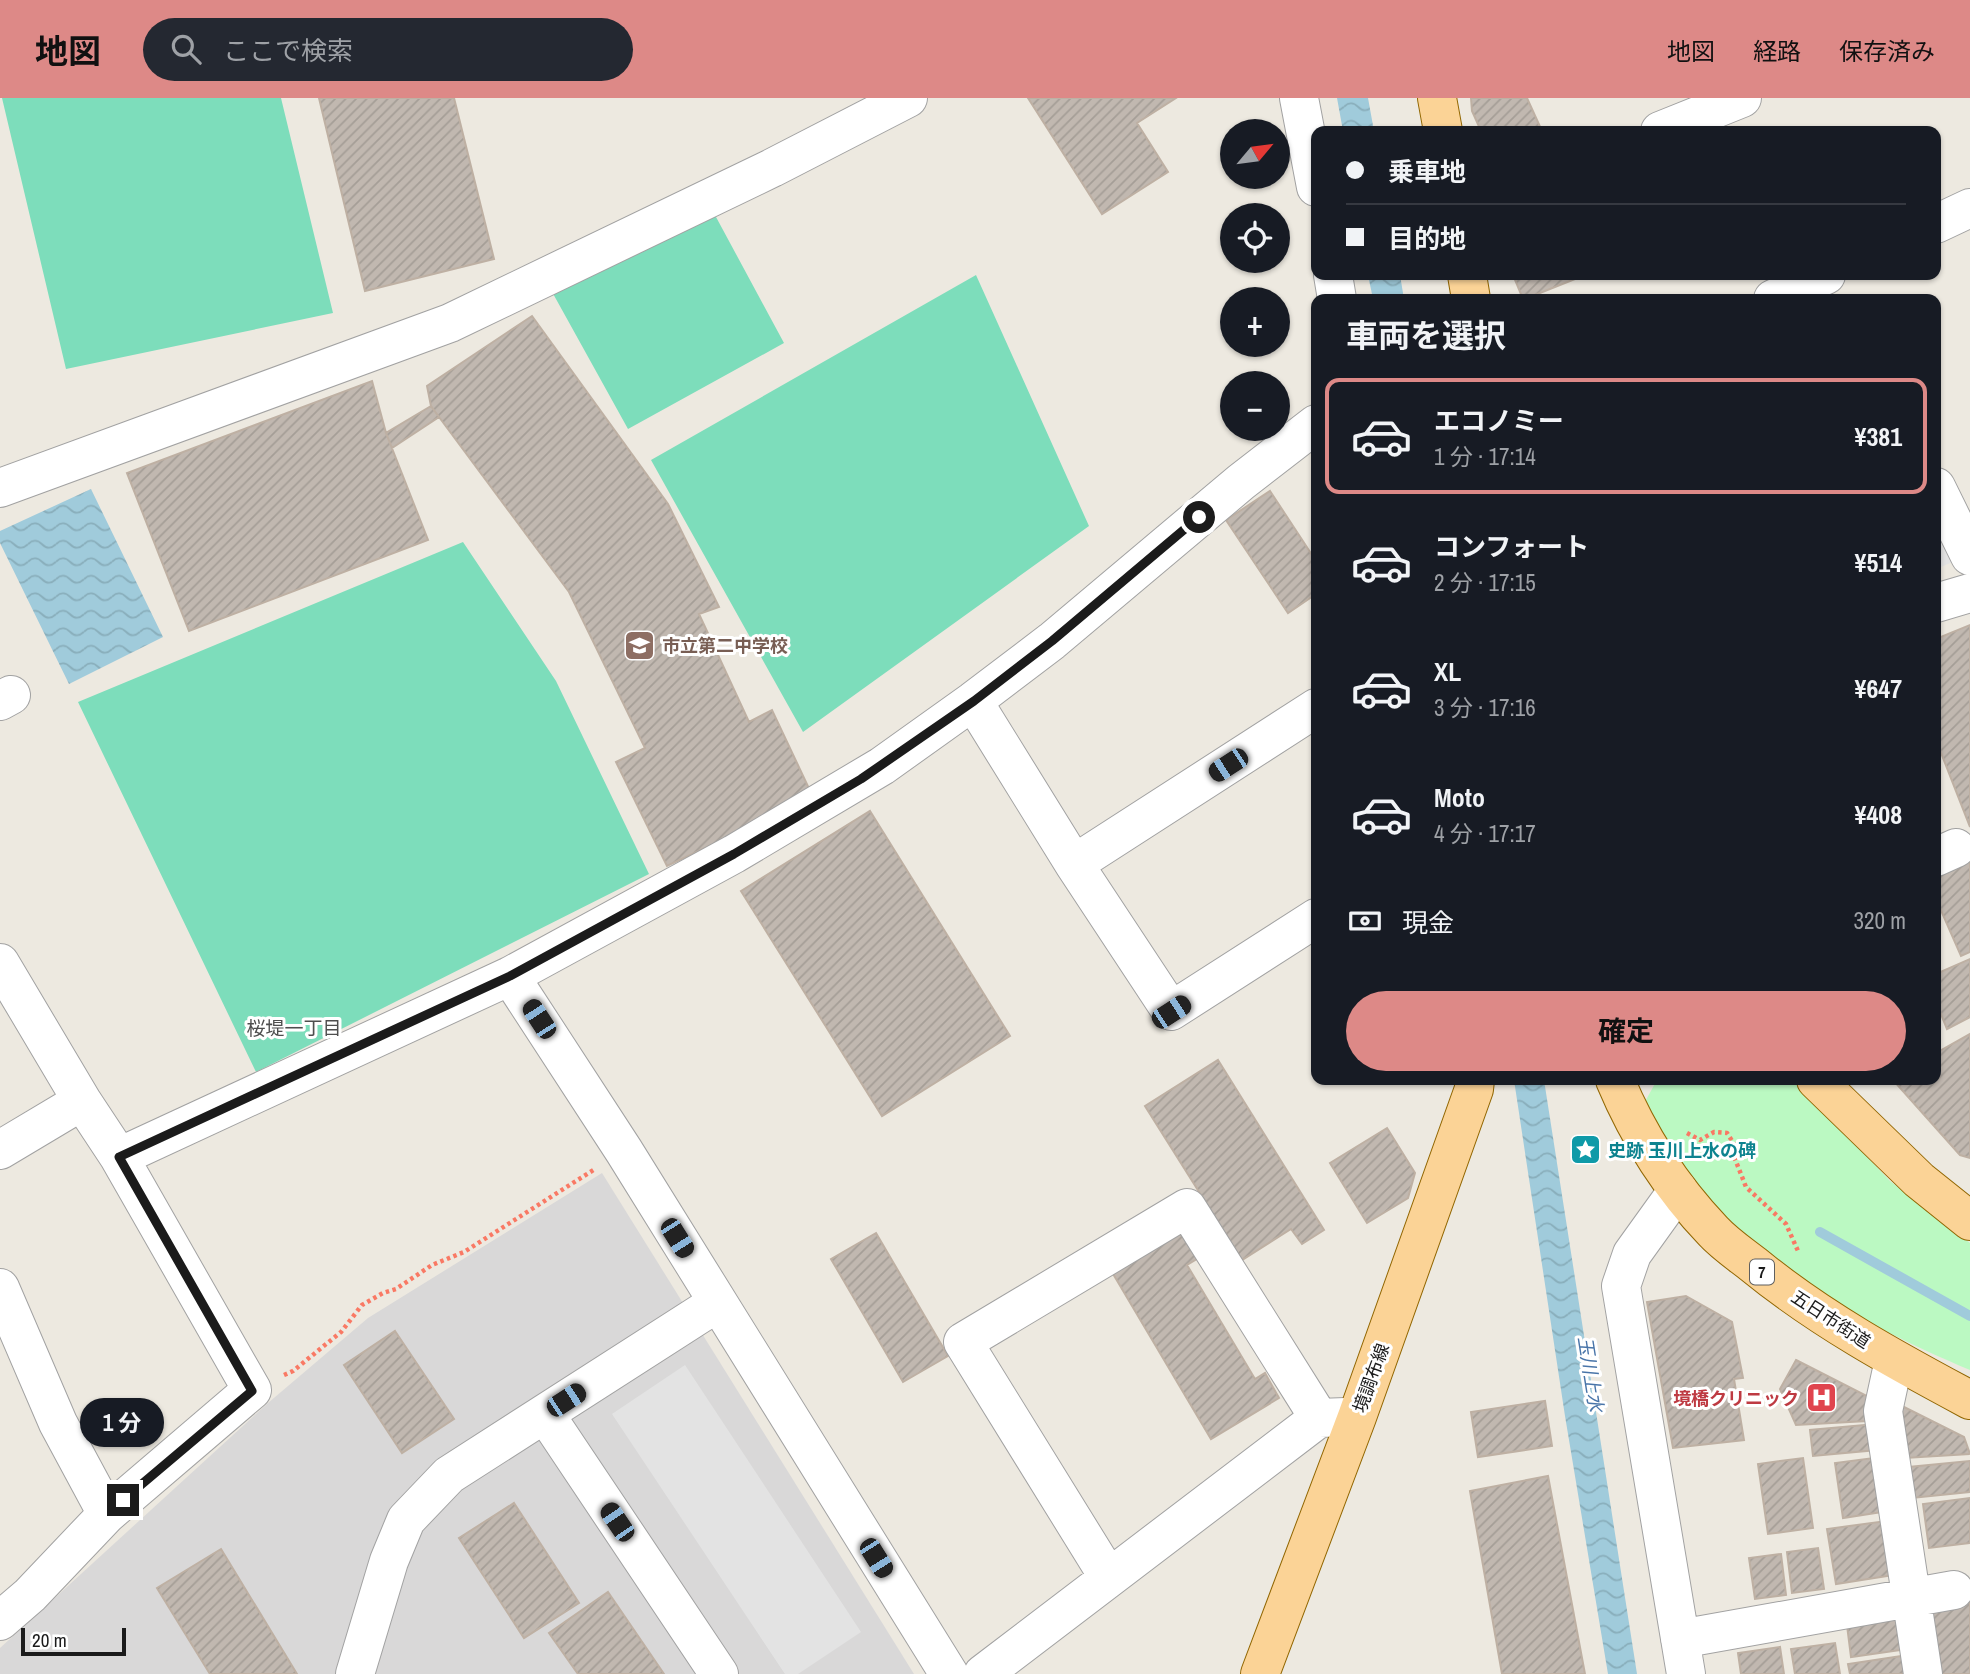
<!DOCTYPE html>
<html lang="ja">
<meta charset="utf-8">
<style>
body{margin:0;font-family:"Archivo Narrow","Noto Sans JP",sans-serif;background:#242831;color:#f1f3f6;height:100vh;display:flex;flex-direction:column;font-size:26px;white-space:nowrap}
*{box-sizing:border-box;margin:0}
p{font-size:23px;color:#9ea1a6}
.icon{flex:none;width:38px;height:38px;fill:none;stroke:currentColor;stroke-width:2;stroke-linecap:round;stroke-linejoin:round}
.map{position:relative;flex:1;overflow:hidden}
.drawer{position:absolute;left:1311px;top:196px;width:630px;height:791px;display:flex;flex-direction:column;background:#171b24;border-radius:14px;box-shadow:0 2px 5px #0004}
.drawer>*{flex:none}
.hud{position:absolute;left:1311px;top:28px;width:630px;height:154px;border-radius:14px;box-shadow:0 2px 5px #0004;display:grid;align-content:center;height:154px;padding:0 35px;background:#171b24}
.needle{width:46px;rotate:61deg}
.tools{position:absolute;left:1220px;top:21px;display:grid;gap:14px}
.tools a{display:grid;place-items:center;width:70px;height:70px;border-radius:50%;background:#171b24;box-shadow:0 2px 5px #0004;font-size:35px}
.scale{position:absolute;left:21px;bottom:18px;width:105px;box-sizing:border-box;padding-left:7px;border:4px solid #1b1b1b;border-top:0;font-size:19px;line-height:24px;white-space:nowrap;color:#1b1b1b;-webkit-text-stroke:5px #fff;paint-order:stroke}
.end{position:absolute;width:32px;height:32px;margin:-16px;border:9px solid #1b1b1b;background:#fff;box-shadow:0 0 0 4px #fff}
.from{border-radius:50%}
.bubble{position:absolute;height:49px;border-radius:24px;background:#171b24;box-shadow:0 2px 5px #0004;font-size:23px;font-weight:700;line-height:49px;text-align:center}
.car{position:absolute;width:21px;height:42px;margin:-21px -10px;border-radius:9px;box-shadow:0 0 5px 2px #0007;background:linear-gradient(#222 24%,#8ab4d8 0 40%,#222 0 76%,#8ab4d8 0 86%,#222 0)}
.hud b{display:flex;align-items:center;gap:24px;height:66px;font-size:26px}
.hud b+b{border-top:2px solid #363941}
.hud i{width:18px;height:18px;background:#f1f3f6}
ul{padding:0;list-style:none}
li{display:flex;align-items:center;gap:21px;height:116px;margin:0 14px 10px;padding:0 21px;border:4px solid transparent;border-radius:14px}
li div{flex:1}
li b{display:block;font-size:26px}
li em{font-style:normal;font-weight:700}
li.selected{border-color:#dd8987}
li>.icon{width:63px;height:63px;stroke-width:1.5}
h2{padding:0 35px;font-size:32px;line-height:84px}
.pay{display:flex;align-items:center;gap:18px;height:77px;padding:0 35px;font-size:26px}
.pay p{margin-inline-start:auto}
.cta{display:flex;gap:14px;margin-top:auto;padding:14px 35px}
.cta a{flex:1;height:80px;border-radius:42px;background:#dd8987;color:#111;font-size:28px;font-weight:700;line-height:80px;text-align:center}
header{display:flex;align-items:center;gap:42px;box-sizing:border-box;height:98px;padding:0 35px;background:#dd8987;color:#111}
header strong{font-size:33px}
nav{display:flex;gap:38px;margin-inline-start:auto;font-size:24px}
.search{width:490px;height:63px;background:#242831;display:flex;align-items:center;gap:18px;box-sizing:border-box;padding:0 24px;border-radius:38px;color:#9ea1a6;font-size:26px}
.map>svg:first-child{display:block}
</style>
<header>
<strong>地図</strong>
<div class="search"><svg class="icon" aria-label="search" viewBox="0 0 24 24"><circle cx="10" cy="10" r="6"/><path d="M15 15l6 6"/></svg>ここで検索</div>
<nav><a>地図</a><a>経路</a><a>保存済み</a></nav>
</header>
<div class="map">
<svg width="1970" height="1576" viewBox="0 0 1970 1576">
<defs>
<pattern id="water-waves" width="16" height="10" patternUnits="userSpaceOnUse" patternTransform="scale(1.75)"><rect width="16" height="10" fill="#a0cbdb"/><path d="M0 5q4-4 8 0t8 0" fill="none" stroke="#89aebb"/></pattern>
<pattern id="building-hatch" width="6" height="6" patternUnits="userSpaceOnUse" patternTransform="scale(1.75)"><rect width="6" height="6" fill="#c1b8b0"/><path d="M-1 1l2-2M0 6l6-6M5 7l2-2" fill="none" stroke="#a59e97"/></pattern>
</defs>
<rect width="100%" height="100%" fill="#ede9e0"/>
<path fill="#d9d8d8" d="M602 1075 914 1576H0V1550L268 1305 368 1220Z"/>
<path fill="#bbf9c2" d="M1657 982H1794L1890 1083 1970 1145V1272C1889 1238 1795 1190 1732 1127 1699 1094 1669 1054 1637 1018Z"/>
<path fill="#7dddbb" d="M2 0H281L333 215 66 271Z
M709 106 784 245 628 331 551 192Z
M976 177 1089 428 803 634 651 362Z
M463 444 556 583 649 776 256 974 78 604Z"/>
<path fill="#e3e3e3" d="M1936 422 1955 463 1936 471Z
M685 1267 861 1534 798 1576H785L612 1316Z"/>
<path fill="url(#water-waves)" d="M1337 0H1368L1374 33H1343Z
M1368 177H1400L1404 201H1373Z
M91 391 163 539 69 586 0 445V433Z
M1514 982H1544L1637 1576H1608L1565 1318Z"/>
<g fill="none" stroke-linecap="round" stroke-linejoin="round">
<path stroke="#a0cbdb" stroke-width="10" d="M1820 1134 1970 1218"/>
</g>
<path fill="url(#building-hatch)" stroke="#beb0a3" stroke-width="2" d="M319 0H454L494 161 365 193Z
M1028 0H1176L1137 25 1168 74 1102 116Z
M1471 0H1527L1542 33H1481L1472 13Z
M1513 177H1585L1525 201H1523Z
M532 218 668 406 719 509 699 516 749 624 772 612 813 699 667 768 616 664 645 650 569 494 439 319 431 308 427 288Z
M372 283 386 335 428 442 189 533 127 375Z
M431 308 439 319 392 350 386 335Z
M1270 393 1316 463V496L1288 515 1226 422Z
M1970 527V729L1936 642V541Z
M870 713 1010 938 882 1018 741 793Z
M1970 753V854L1961 858 1936 801V764Z
M1970 861V919L1947 931 1936 904V876Z
M1970 936V1060L1960 1057 1893 982H1936V955Z
M1218 962 1324 1132 1302 1146 1291 1131 1242 1162 1145 1008Z
M1387 1030 1415 1075 1408 1100 1367 1125 1330 1065Z
M1174 1124 1197 1161 1187 1167 1255 1281 1265 1275 1279 1300 1211 1341 1106 1164Z
M876 1135 948 1258 903 1284 831 1161Z
M1686 1198 1732 1224 1743 1280 1734 1281 1744 1342 1673 1350 1647 1204Z
M395 1233 454 1321 402 1355 344 1267Z
M1796 1262 1867 1298V1323L1796 1327 1780 1291Z
M1545 1303 1552 1348 1478 1359 1471 1314Z
M1894 1304 1964 1339 1970 1356 1905 1360Z
M1875 1326 1877 1352 1813 1358 1810 1332Z
M1881 1359 1889 1413 1843 1420 1835 1365Z
M1803 1360 1813 1430 1768 1436 1758 1366Z
M1970 1363V1394L1912 1400 1909 1369Z
M1548 1378 1585 1576H1502L1470 1393Z
M1970 1400V1445L1929 1450 1923 1406Z
M514 1405 579 1505 524 1540 459 1440Z
M1886 1423 1894 1477 1836 1486 1827 1431Z
M1818 1450 1824 1491 1792 1495 1787 1454Z
M221 1451 297 1576H210L157 1490Z
M1781 1456 1786 1497 1755 1501 1749 1460Z
M1970 1491V1576H1938L1926 1513Z
M608 1494 664 1576H578L549 1535Z
M1903 1511 1908 1551 1851 1559 1846 1519Z
M1835 1545 1840 1576H1795L1791 1551Z
M1780 1549 1784 1576H1741L1738 1555Z
M1902 1558 1905 1576H1850L1848 1566Z"/>
<g fill="none" stroke-linecap="round" stroke-linejoin="round">
<defs>
<path id="minor" d="M1299 0 1316 89
M1660 33 1742 0
M1936 126 1970 110
M1333 177 1337 201
M1773 201 1826 177
M1936 389 1970 458
M0 390 450 225 772 70 908 0
M1936 505 1970 495
M0 603 11 597
M973 603 1074 766 1171 913 1316 820
M1936 759 1956 750
M1074 766 1316 610
M0 865 82 1003 119 1059 252 1292 107 1416 30 1497 0 1523
M510 878 624 1053 949 1576
M0 1052 82 1003
M119 1059 510 878 734 756 882 668 973 603 1052 543 1241 384 1316 326
M1678 1092 1632 1156 1621 1188 1686 1576
M0 1190 58 1325 107 1416
M1894 1262 1883 1313 1923 1576
M545 1316 719 1576
M1109 1480 963 1244 1187 1110 1319 1320
M1680 1541 1954 1492
M355 1576 389 1463 406 1422 449 1377 717 1205
M983 1576 1319 1320 1346 1319"/>
<path id="major" d="M1437 0 1443 33
M1467 177 1471 201
M1615 982C1638 1037 1672 1090 1713 1133 1725 1146 1740 1156 1754 1167 1820 1221 1895 1262 1970 1302
M1816 982 1919 1082 1970 1123
M1260 1576 1357 1319 1474 991 1475 982"/>
</defs>
<use href="#minor" stroke="#a2a2a2" stroke-width="40"/>
<use href="#major" stroke="#916600" stroke-width="40"/>
<path stroke="#f97964" stroke-width="4.5" stroke-dasharray="3.5 3.5" stroke-linecap="butt" d="M1687 1035 1700 1042 1714 1034 1727 1035 1734 1046 1735 1061 1746 1089 1786 1126 1798 1153
M284 1277 293 1273 341 1234 362 1207 383 1195 396 1191 432 1167 464 1154 595 1071"/>
<use href="#minor" stroke="#fff" stroke-width="38"/>
<use href="#major" stroke="#fbd396" stroke-width="38"/>
</g>
<g fill="none" stroke-linecap="round" stroke-linejoin="round">
<path stroke="#1b1b1b" stroke-width="9" d="M123 1402 252 1293 119 1059 510 878 734 756 861 681 974 603 1052 543 1199 419"/>
</g>
<defs>
<symbol id="school-square" viewBox="-11 -11 22 22"><rect x="-9" y="-9" width="18" height="18" rx="4" fill="#8d6e63" stroke="#fff"/><path d="M0-5L7-2L0 1L-7-2ZM-4 1L0 2.5L4 1V4Q0 6-4 4Z" fill="#fff"/></symbol>
<symbol id="sight-square" viewBox="-11 -11 22 22"><rect x="-9" y="-9" width="18" height="18" rx="4" fill="#0f9aa8" stroke="#fff"/><path d="M0-6L1.8-2.2L6-1.7L2.9 1.2L3.7 5.4L0 3.3L-3.7 5.4L-2.9 1.2L-6-1.7L-1.8-2.2Z" fill="#fff"/></symbol>
<symbol id="hospital-square" viewBox="-11 -11 22 22"><rect x="-9" y="-9" width="18" height="18" rx="4" fill="#e0444e" stroke="#fff"/><path d="M-5-5h3v3.5h4V-5h3V5h-3V1.5h-4V5h-3Z" fill="#fff"/></symbol>
</defs>
<g fill-rule="evenodd">
<use href="#school-square" x="622" y="530" width="35" height="35"/>
<use href="#sight-square" x="1568" y="1034" width="35" height="35"/>
<use href="#hospital-square" x="1804" y="1282" width="35" height="35"/>
</g>
<g text-anchor="middle" dominant-baseline="central" stroke-width="6" stroke-linejoin="round" paint-order="stroke">
<rect fill="#fff" stroke="#5f5f5f" stroke-width="2" x="1750" y="1161.5" width="24" height="25" rx="5"/>
<g font-size="16" font-weight="bold" fill="#1b1b1b">
<text x="1762" y="1174">7</text>
</g>
<g font-size="18" font-weight="bold" fill="#785e54" stroke="#fff" text-anchor="start">
<text x="662" y="547">市立第二中学校</text>
</g>
<g font-size="18" font-weight="bold" fill="#0d838f" stroke="#fff" text-anchor="start">
<text x="1608" y="1052">史跡 玉川上水の碑</text>
</g>
<g font-size="18" fill="#1b1b1b" stroke="#fff">
<text transform="translate(1831 1221) rotate(33)">五日市街道</text>
<text transform="translate(1371 1280) rotate(-70)">境調布線</text>
</g>
<g font-size="18" font-weight="bold" fill="#be3a42" stroke="#fff" text-anchor="end">
<text x="1799" y="1300">境橋クリニック</text>
</g>
<g font-size="19" fill="#4e4e4e" stroke="#fff">
<text x="294" y="930">桜堤一丁目</text>
</g>
<g font-size="19" font-style="italic" fill="#4975a9" stroke="#fff">
<text transform="translate(1591 1276) rotate(81)">玉川上水</text>
</g>
</g>
</svg>
<div class="tools">
<a><svg class="needle" viewBox="-14 -14 28 28"><path d="M0-13l5 13h-10z" fill="#e53935"/><path d="M0 13l5-13h-10z" fill="#9ea1a6"/></svg></a>
<a><svg class="icon" aria-label="locate" viewBox="0 0 24 24"><circle cx="12" cy="12" r="6"/><path d="M12 2v4M12 18v4M2 12h4M18 12h4"/></svg></a>
<a>+</a>
<a>−</a>
</div>
<div class="scale">20 m</div>
<i class="end from" style="left:1199px;top:419px"></i>
<i class="end" style="left:123px;top:1402px"></i>
<div class="bubble" style="left:80px;top:1300px;width:84px">1 分</div>
<i class="car" style="left:1228px;top:667px;rotate:237deg"></i>
<i class="car" style="left:1171px;top:914px;rotate:57deg"></i>
<i class="car" style="left:539px;top:921px;rotate:327deg"></i>
<i class="car" style="left:677px;top:1140px;rotate:148deg"></i>
<i class="car" style="left:566px;top:1302px;rotate:57deg"></i>
<i class="car" style="left:617px;top:1424px;rotate:326deg"></i>
<i class="car" style="left:876px;top:1460px;rotate:148deg"></i>
<div class="hud">
<b><i class="from"></i>乗車地</b>
<b><i></i>目的地</b>
</div>
<section class="drawer">
<h2>車両を選択</h2>
<ul>
<li class="selected"><svg class="icon" aria-label="car" viewBox="0 0 24 24"><path d="M5 17H2v-5l4-1 3-4h7l3 4 3 1v5h-3M9 17h6M6 11h13"/><circle cx="7" cy="17" r="2"/><circle cx="17" cy="17" r="2"/></svg><div><b>エコノミー</b><p>1 分 · 17:14</p></div><em>¥381</em></li>
<li><svg class="icon" aria-label="car" viewBox="0 0 24 24"><path d="M5 17H2v-5l4-1 3-4h7l3 4 3 1v5h-3M9 17h6M6 11h13"/><circle cx="7" cy="17" r="2"/><circle cx="17" cy="17" r="2"/></svg><div><b>コンフォート</b><p>2 分 · 17:15</p></div><em>¥514</em></li>
<li><svg class="icon" aria-label="car" viewBox="0 0 24 24"><path d="M5 17H2v-5l4-1 3-4h7l3 4 3 1v5h-3M9 17h6M6 11h13"/><circle cx="7" cy="17" r="2"/><circle cx="17" cy="17" r="2"/></svg><div><b>XL</b><p>3 分 · 17:16</p></div><em>¥647</em></li>
<li><svg class="icon" aria-label="car" viewBox="0 0 24 24"><path d="M5 17H2v-5l4-1 3-4h7l3 4 3 1v5h-3M9 17h6M6 11h13"/><circle cx="7" cy="17" r="2"/><circle cx="17" cy="17" r="2"/></svg><div><b>Moto</b><p>4 分 · 17:17</p></div><em>¥408</em></li>
</ul>
<div class="pay"><svg class="icon" aria-label="cash" viewBox="0 0 24 24"><path d="M3 7h18v10H3z"/><circle cx="12" cy="12" r="2"/></svg>現金<p>320 m</p></div>
<div class="cta"><a>確定</a></div>
</section>
</div>
